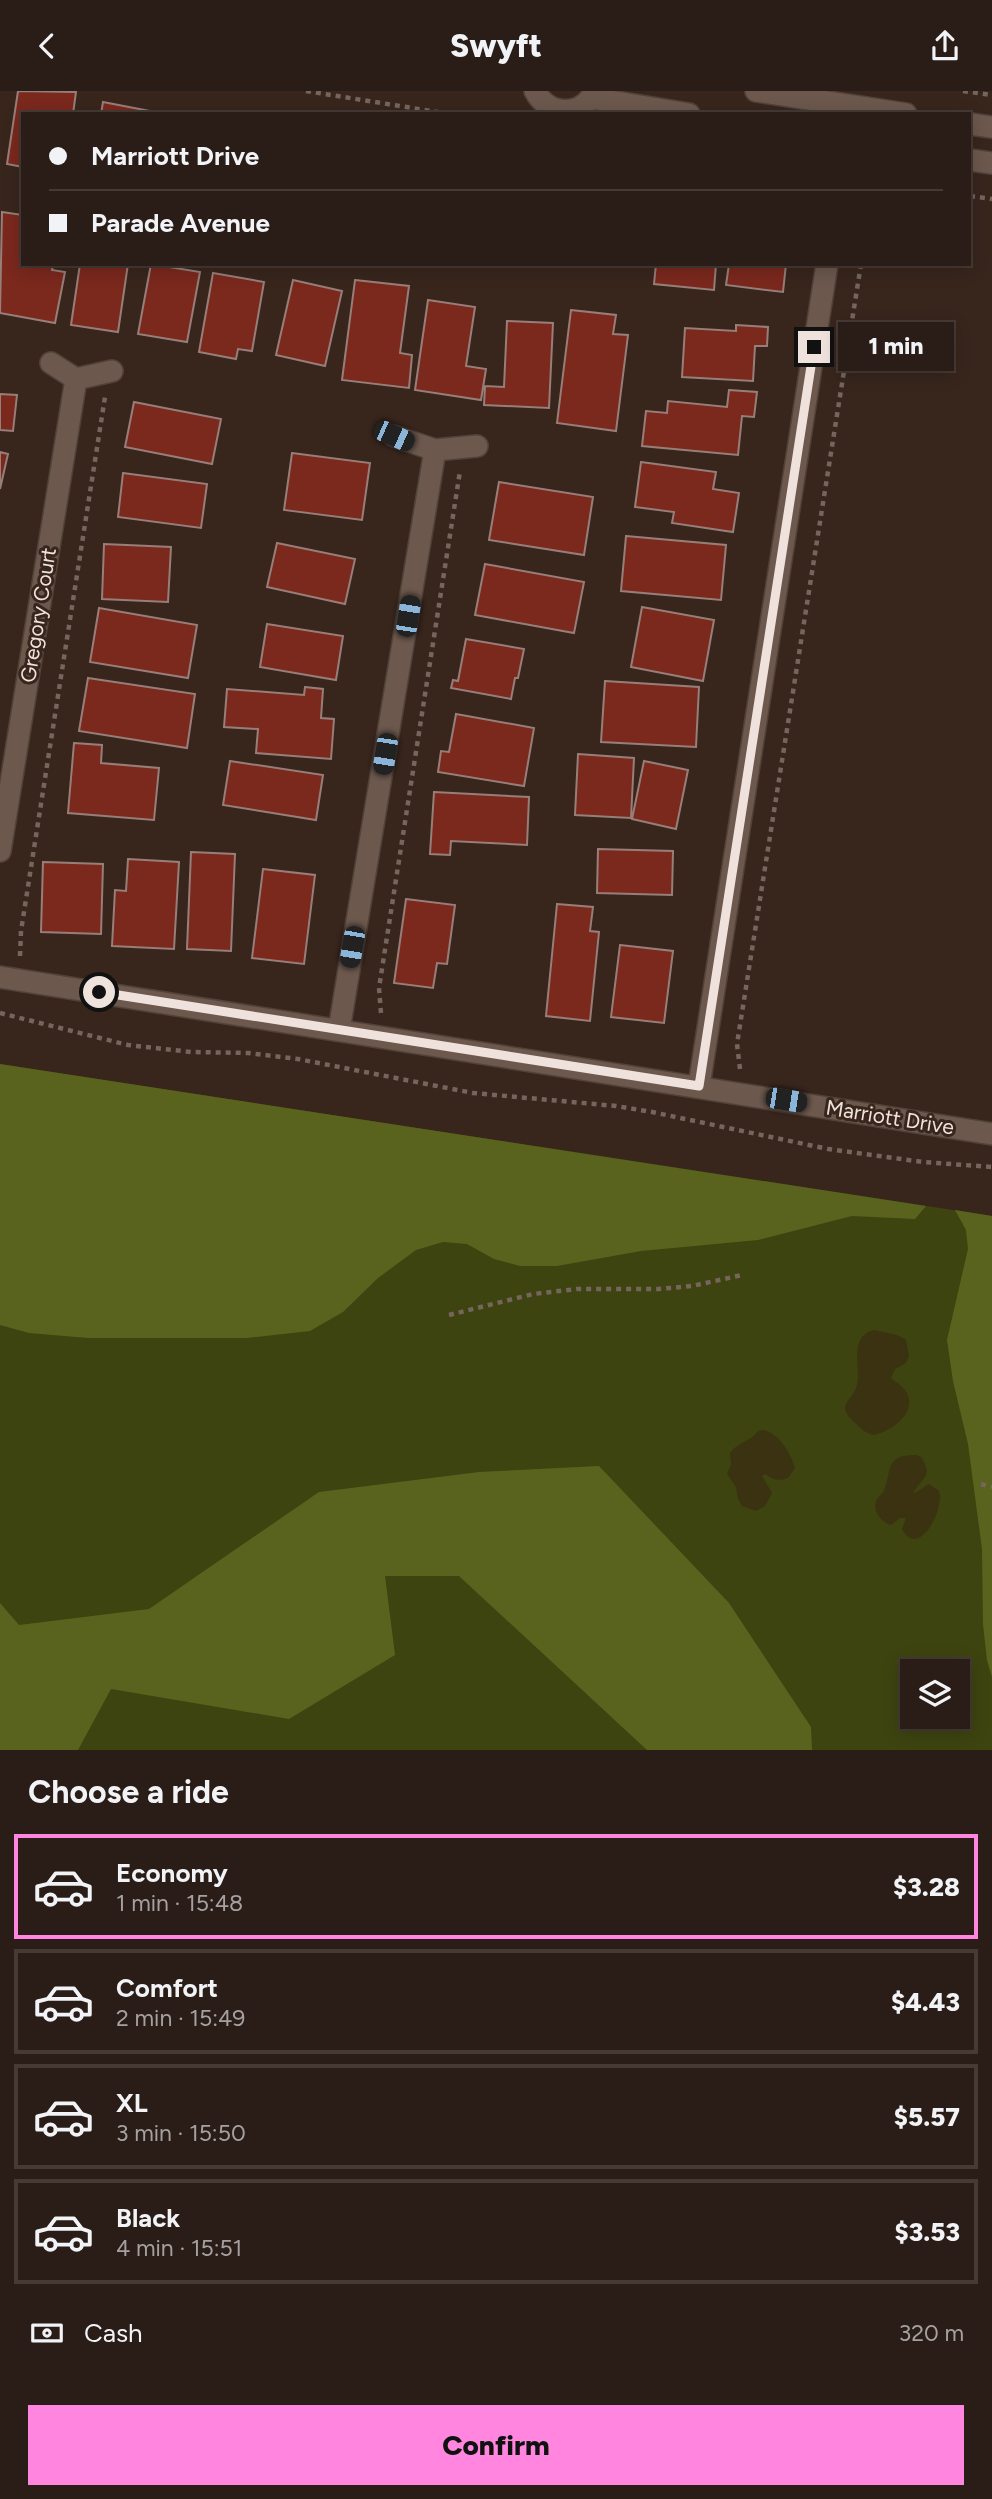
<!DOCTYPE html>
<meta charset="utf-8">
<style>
body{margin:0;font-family:Figtree,sans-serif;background:#362923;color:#f1f3f6;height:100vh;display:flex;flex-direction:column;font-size:26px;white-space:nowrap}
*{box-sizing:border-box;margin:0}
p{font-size:23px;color:#a5a1a1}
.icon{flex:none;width:38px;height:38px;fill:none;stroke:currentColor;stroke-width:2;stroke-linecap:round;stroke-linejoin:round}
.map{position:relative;height:1659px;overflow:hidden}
.drawer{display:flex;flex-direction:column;background:#2a1c16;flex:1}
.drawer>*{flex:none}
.guide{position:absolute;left:21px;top:21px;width:950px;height:154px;border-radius:0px;box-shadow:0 4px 18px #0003,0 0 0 2px #463a35;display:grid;align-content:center;height:154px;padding:0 28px;background:#2a1c16}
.tools{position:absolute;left:900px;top:1568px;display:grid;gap:14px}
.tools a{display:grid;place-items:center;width:70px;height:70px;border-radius:0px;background:#2a1c16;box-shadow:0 4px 18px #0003,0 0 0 2px #463a35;font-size:35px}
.end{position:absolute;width:32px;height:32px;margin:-16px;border:9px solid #efe2dc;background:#111;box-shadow:0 0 0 4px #111}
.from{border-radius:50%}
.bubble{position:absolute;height:49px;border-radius:0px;background:#2a1c16;box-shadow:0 4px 18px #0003,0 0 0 2px #463a35;font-size:23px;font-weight:800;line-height:49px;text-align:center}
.car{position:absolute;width:21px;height:42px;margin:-21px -10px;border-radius:9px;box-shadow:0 0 5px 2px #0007;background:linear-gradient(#222 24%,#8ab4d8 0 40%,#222 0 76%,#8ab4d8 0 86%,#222 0)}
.guide b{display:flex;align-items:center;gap:24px;height:66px;font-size:26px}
.guide b+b{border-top:2px solid #463a35}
.guide i{width:18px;height:18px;background:#f1f3f6}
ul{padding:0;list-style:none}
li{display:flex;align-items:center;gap:21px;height:105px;margin:0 14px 10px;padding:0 14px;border:4px solid #463a35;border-radius:0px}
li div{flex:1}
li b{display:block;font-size:26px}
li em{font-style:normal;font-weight:800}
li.selected{border-color:#ff85df}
li>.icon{width:63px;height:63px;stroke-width:1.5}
h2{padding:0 28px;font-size:32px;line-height:84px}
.pay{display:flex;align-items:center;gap:18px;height:77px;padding:0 28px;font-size:26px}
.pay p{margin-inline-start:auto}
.action{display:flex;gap:14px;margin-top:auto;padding:14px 28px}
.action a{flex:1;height:80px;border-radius:0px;background:#ff85df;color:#111;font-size:28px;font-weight:800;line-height:80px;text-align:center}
header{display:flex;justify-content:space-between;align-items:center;height:91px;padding:0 28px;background:#2a1c16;font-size:32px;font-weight:800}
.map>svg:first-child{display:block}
</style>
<header><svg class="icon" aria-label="back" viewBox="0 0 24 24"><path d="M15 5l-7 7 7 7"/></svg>Swyft<svg class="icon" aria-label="share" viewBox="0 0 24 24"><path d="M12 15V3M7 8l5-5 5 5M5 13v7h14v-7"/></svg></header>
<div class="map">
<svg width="992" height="1659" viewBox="0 0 992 1659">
<rect width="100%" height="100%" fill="#38261d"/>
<path fill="#3d4410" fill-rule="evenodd" d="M0 973 992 1125V1659H0ZM912 1580H957V1626H912Z"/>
<path fill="#5a631d" d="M0 973 926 1115 915 1128 852 1125 758 1149 641 1160 557 1175H520L494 1168 467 1153 443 1151 416 1159 378 1187 343 1221 310 1240 246 1247H88L29 1242 0 1234Z
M955 1119 992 1125V1586L987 1569 983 1533 982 1458 968 1353 953 1290 947 1249 968 1158 966 1139Z
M599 1375 729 1512 811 1636 812 1659H647L459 1485H385L395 1564 289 1628 111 1598 78 1659H0V1512L19 1534 149 1518 319 1401 479 1381Z"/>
<path fill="#3a3211" d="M874 1239 897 1244 906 1249 909 1265 906 1272 895 1278 891 1287C897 1292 905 1296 908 1304 915 1324 890 1341 873 1344 865 1342 861 1337 855 1332 834 1313 852 1312 857 1294 861 1278 848 1245 874 1239Z
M764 1339C779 1343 791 1362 795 1377L788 1387C777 1391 774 1388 765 1383L762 1385 772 1402 765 1415 756 1420 742 1415 738 1408 736 1396 727 1383 731 1373 730 1362C739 1350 749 1352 758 1340Z
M916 1364 921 1366C935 1388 920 1386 913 1403L929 1393 939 1400C945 1419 918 1469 902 1438L906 1427H900L891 1434C881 1431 871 1419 877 1408 879 1405 882 1403 884 1400 892 1380 884 1364 916 1364Z"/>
<path fill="#7b281d" stroke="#977e79" stroke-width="2" d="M18 0 76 1 73 23H23V76L7 73Z
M103 11 155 21 154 23H101Z
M2 121 23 124V173H53L52 179 65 181 55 232 0 222Z
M80 173H128L118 241 71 234Z
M151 173 200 181 187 251 138 243Z
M656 173H716L714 199 654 193Z
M729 173H786L783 201 726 194Z
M213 182 264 191 252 260 238 258 236 268 199 261Z
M293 189 342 200 325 275 276 264Z
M355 189 409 195 400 262 412 264 409 297 342 289Z
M428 209 475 216 466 275 486 278 481 309 415 299Z
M571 219 616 224 613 243 628 244 616 340 557 332Z
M507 230 553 232 549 317 484 314 485 295 504 296Z
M736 234 768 236 767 255H755L753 290 682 286 685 237 736 240Z
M729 299 757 301 754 326 742 325 738 364 642 355 646 320 667 322 668 310 727 316Z
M0 303 17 304 13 340 0 339Z
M134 311 221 328 212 373 125 356Z
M0 361 8 363 0 398Z
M292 362 370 372 362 429 284 419Z
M641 371 716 381 713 398 739 402 733 441 672 432 674 421 635 416Z
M123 382 207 393 201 437 118 426Z
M499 391 593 406 584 464 489 449Z
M626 445 726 454 721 509 621 500Z
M277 452 355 468 345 513 267 496Z
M104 453 171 456 168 511 102 508Z
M485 473 584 491 574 542 475 524Z
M642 516 714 529 703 590 631 576Z
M99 517 197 534 188 587 90 571Z
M267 533 343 545 336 589 260 576Z
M466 548 524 558 518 587H515L511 608 451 597 453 589 458 590Z
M88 587 195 603 187 657 79 640Z
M605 590 699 596 696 656 601 651Z
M305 596 323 598 321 627 334 628 331 668 256 662 258 638 224 636 227 598 304 604Z
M456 623 534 637 524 695 438 681 441 660 449 661Z
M74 652 102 654 101 672 159 677 154 729 68 722Z
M578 663 634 667 631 727 575 724Z
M230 670 323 684 316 729 223 714Z
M644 670 688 679 676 738 632 728Z
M434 701 529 706 527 754 451 750 450 764 430 763Z
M598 758 673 760 672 804 597 802Z
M191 761 235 763 231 860 187 858Z
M128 768 179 771 174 858 112 855 115 799 126 800Z
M43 771 103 773 101 843 41 841Z
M263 778 315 784 304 873 252 867Z
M406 808 455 814 447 873 437 872 433 897 394 892Z
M557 813 593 816 590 840 599 841 590 930 546 925Z
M620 854 673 860 664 932 611 926Z"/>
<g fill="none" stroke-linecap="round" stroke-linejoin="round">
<defs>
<path id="minor" d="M535 0C549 26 582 26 595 0
M756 0 906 23
M591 7 689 23
M970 33 992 36
M970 69 992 72
M51 272 76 288 112 280
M394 345 435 359 477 355
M0 760 76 288
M0 886 992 1043
M339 939 435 359
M699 995 827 173"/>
</defs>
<use href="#minor" stroke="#514239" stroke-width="24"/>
<path stroke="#75655d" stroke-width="4.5" stroke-dasharray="5 5" stroke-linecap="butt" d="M306 0 450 23
M963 0 992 4
M970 105 992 108
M20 865 21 840 105 306
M0 922 128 954 191 961 248 962 298 968 473 1002 616 1015 652 1021 828 1058 923 1071 992 1076
M381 922 379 897 460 380
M740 978 737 953 861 173
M449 1224 533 1203 577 1198H659L692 1195 742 1184
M981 1393 992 1396"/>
<use href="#minor" stroke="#6c584d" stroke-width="21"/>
</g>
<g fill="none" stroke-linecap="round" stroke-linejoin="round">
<path stroke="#efe2dc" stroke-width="9" d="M99 901 699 995 814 256"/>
</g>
<g text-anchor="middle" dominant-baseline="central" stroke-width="6" stroke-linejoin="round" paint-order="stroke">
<g font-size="21" fill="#efe2dc" stroke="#38261d">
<text transform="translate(38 524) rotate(-81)">Gregory Court</text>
<text transform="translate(890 1026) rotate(9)">Marriott Drive</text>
</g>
</g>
</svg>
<div class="tools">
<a><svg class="icon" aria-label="layers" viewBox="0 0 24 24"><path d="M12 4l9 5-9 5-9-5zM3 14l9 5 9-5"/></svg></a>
</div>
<i class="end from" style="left:99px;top:901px"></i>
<i class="end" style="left:814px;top:256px"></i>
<div class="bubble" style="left:838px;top:231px;width:116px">1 min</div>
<i class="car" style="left:394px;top:345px;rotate:114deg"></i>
<i class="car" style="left:408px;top:525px;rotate:9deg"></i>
<i class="car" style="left:385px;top:663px;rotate:189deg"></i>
<i class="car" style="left:352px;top:856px;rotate:190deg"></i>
<i class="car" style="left:786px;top:1009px;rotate:99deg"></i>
<div class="guide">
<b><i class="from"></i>Marriott Drive</b>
<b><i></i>Parade Avenue</b>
</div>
</div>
<section class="drawer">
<h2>Choose a ride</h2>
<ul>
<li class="selected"><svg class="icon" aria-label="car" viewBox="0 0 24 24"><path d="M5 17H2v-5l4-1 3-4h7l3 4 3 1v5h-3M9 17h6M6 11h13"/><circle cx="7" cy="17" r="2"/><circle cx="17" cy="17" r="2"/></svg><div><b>Economy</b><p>1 min · 15:48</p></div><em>$3.28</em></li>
<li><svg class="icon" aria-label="car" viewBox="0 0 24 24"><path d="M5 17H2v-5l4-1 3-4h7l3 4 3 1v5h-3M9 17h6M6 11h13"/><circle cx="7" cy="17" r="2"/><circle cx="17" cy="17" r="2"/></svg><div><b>Comfort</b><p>2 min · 15:49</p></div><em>$4.43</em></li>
<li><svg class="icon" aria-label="car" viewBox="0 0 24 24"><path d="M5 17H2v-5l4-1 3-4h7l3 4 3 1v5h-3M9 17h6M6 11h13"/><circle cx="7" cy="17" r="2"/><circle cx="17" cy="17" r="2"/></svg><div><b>XL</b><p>3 min · 15:50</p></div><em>$5.57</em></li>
<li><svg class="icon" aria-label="car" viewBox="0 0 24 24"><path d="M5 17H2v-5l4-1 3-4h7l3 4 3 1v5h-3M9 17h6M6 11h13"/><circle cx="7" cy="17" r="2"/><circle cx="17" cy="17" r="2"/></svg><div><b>Black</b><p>4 min · 15:51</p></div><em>$3.53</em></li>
</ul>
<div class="pay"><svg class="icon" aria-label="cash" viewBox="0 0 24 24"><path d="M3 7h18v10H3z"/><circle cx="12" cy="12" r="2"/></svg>Cash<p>320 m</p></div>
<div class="action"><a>Confirm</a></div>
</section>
